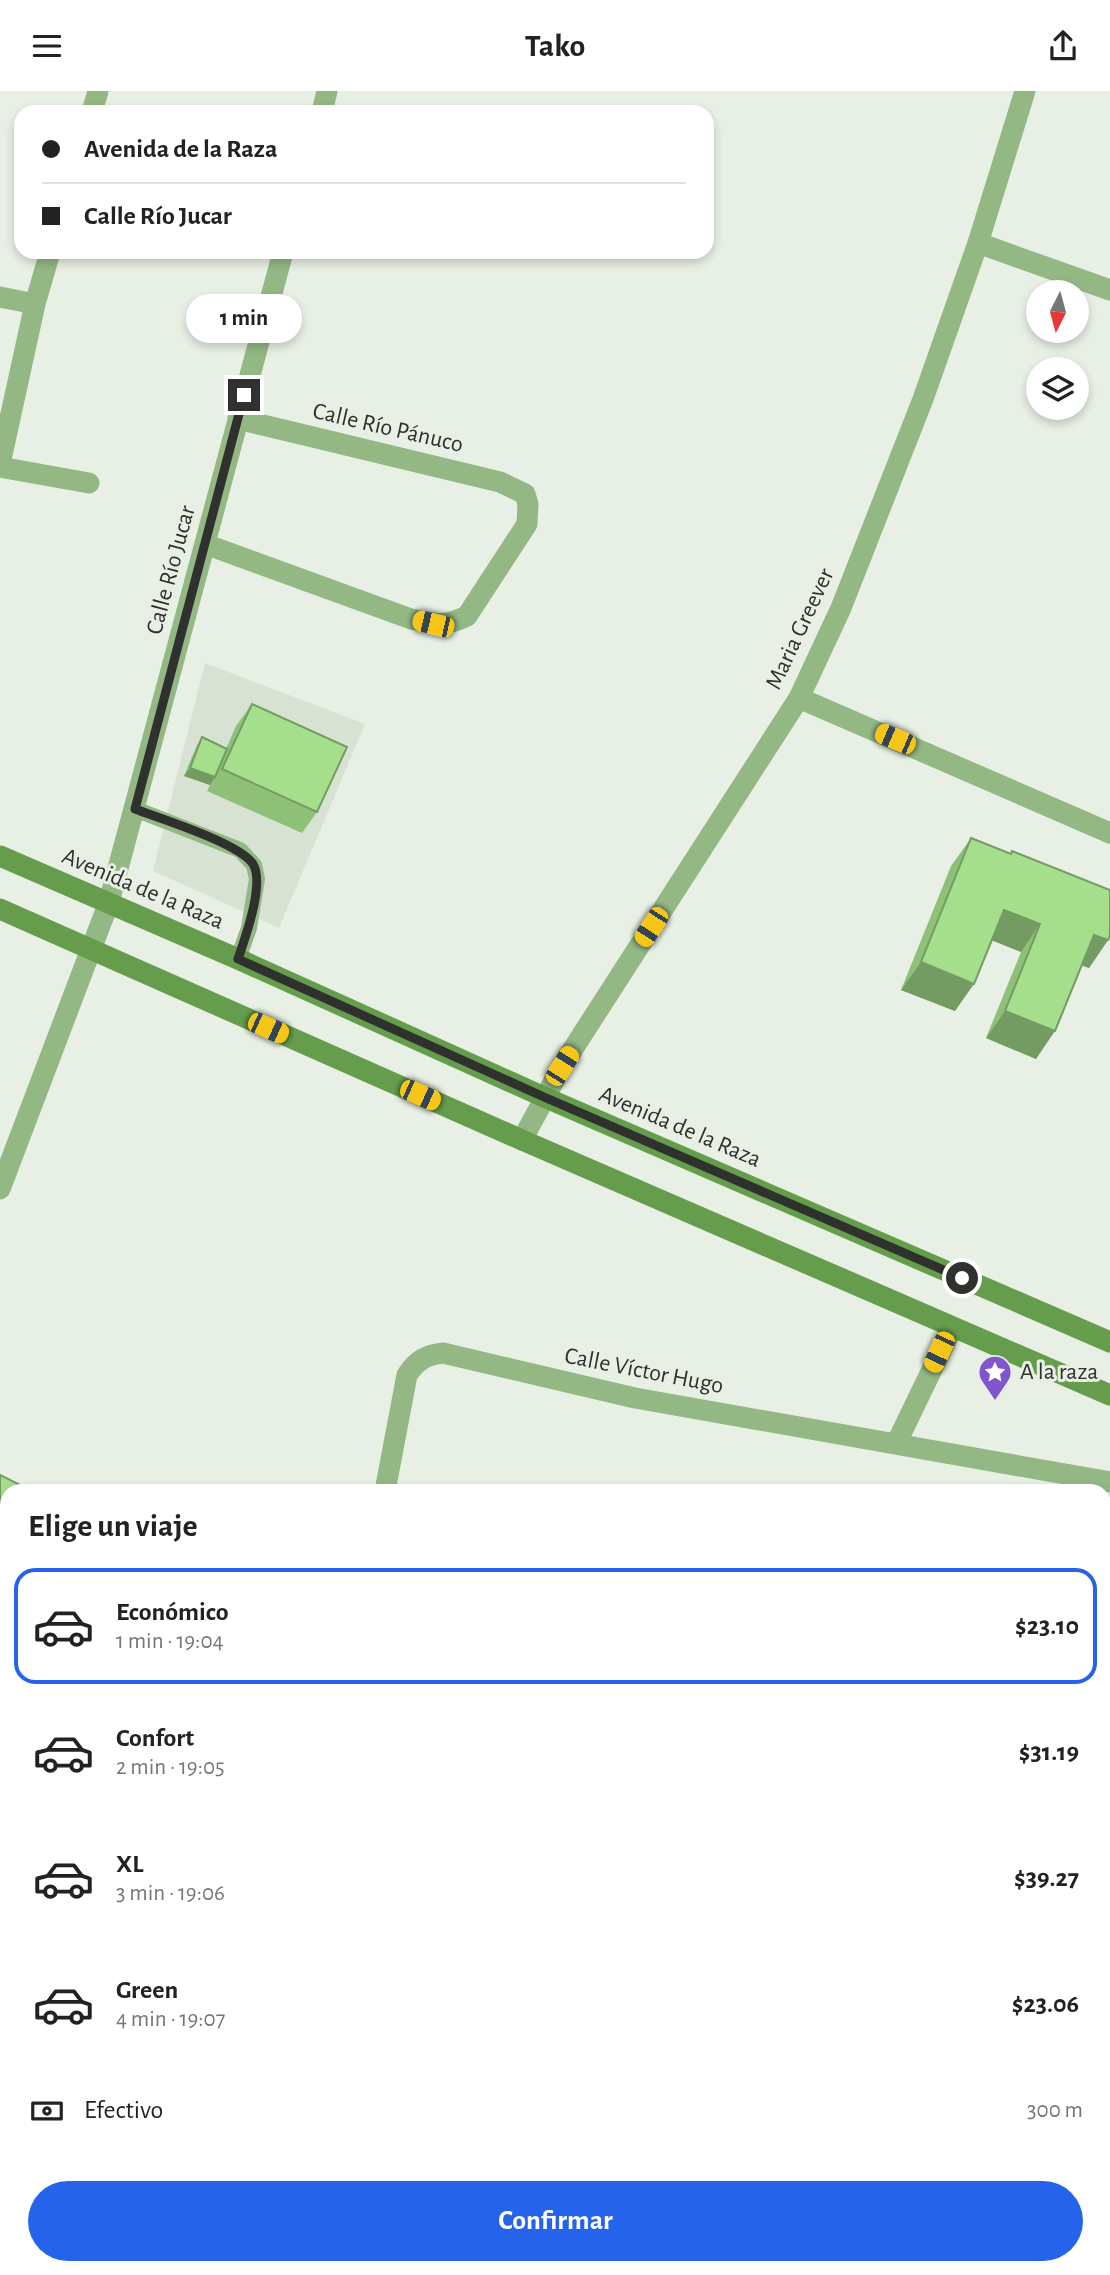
<!DOCTYPE html>
<html lang="es">
<meta charset="utf-8">
<style>
body{margin:0;font-family:"Alegreya Sans",sans-serif;background:#f2f2f2;color:#222;height:100vh;display:flex;flex-direction:column;font-size:26px;white-space:nowrap}
*{box-sizing:border-box;margin:0}
p{font-size:23px;color:#767676}
.icon{flex:none;width:38px;height:38px;fill:none;stroke:currentColor;stroke-width:2;stroke-linecap:round;stroke-linejoin:round}
.map{position:relative;flex:1;overflow:hidden}
.sheet{position:absolute;left:0px;top:1393px;width:1111px;height:791px;display:flex;flex-direction:column;background:#fff;border-radius:21px 21px 0 0;box-shadow:0 4px 10px #0003}
.sheet>*{flex:none}
.hud{position:absolute;left:14px;top:14px;width:700px;height:154px;border-radius:21px;box-shadow:0 4px 10px #0003;display:grid;align-content:center;height:154px;padding:0 28px;background:#fff}
.needle{width:46px;rotate:186deg}
.buttons{position:absolute;left:1026px;top:189px;display:grid;gap:14px}
.buttons a{display:grid;place-items:center;width:63px;height:63px;border-radius:50%;background:#fff;box-shadow:0 4px 10px #0003;font-size:35px}
.end{position:absolute;width:32px;height:32px;margin:-16px;border:9px solid #2e312d;background:#fff;box-shadow:0 0 0 4px #fff}
.from{border-radius:50%}
.bubble{position:absolute;height:49px;border-radius:24px;background:#fff;box-shadow:0 4px 10px #0003;font-size:23px;font-weight:700;line-height:49px;text-align:center}
.car{position:absolute;width:21px;height:42px;margin:-21px -10px;border-radius:9px;box-shadow:0 0 5px 2px #0007;background:linear-gradient(#f5c518 24%,#345 0 40%,#f5c518 0 76%,#345 0 86%,#f5c518 0)}
.hud b{display:flex;align-items:center;gap:24px;height:66px;font-size:26px}
.hud b+b{border-top:2px solid #e0e0e0}
.hud i{width:18px;height:18px;background:#222}
ul{padding:0;list-style:none}
li{display:flex;align-items:center;gap:21px;height:116px;margin:0 14px 10px;padding:0 14px;border:4px solid transparent;border-radius:21px}
li div{flex:1}
li b{display:block;font-size:26px}
li em{font-style:normal;font-weight:700}
li.on{border-color:#2563eb}
li>.icon{width:63px;height:63px;stroke-width:1.5}
h2{padding:0 28px;font-size:32px;line-height:84px}
.pay{display:flex;align-items:center;gap:18px;height:77px;padding:0 28px;font-size:26px}
.pay p{margin-inline-start:auto}
.cta{display:flex;gap:14px;margin-top:auto;padding:14px 28px}
.cta a{flex:1;height:80px;border-radius:42px;background:#2563eb;color:#fff;font-size:28px;font-weight:700;line-height:80px;text-align:center}
header{display:flex;justify-content:space-between;align-items:center;height:91px;padding:0 28px;background:#fff;font-size:32px;font-weight:700}
.map>svg:first-child{display:block}
</style>
<header><svg class="icon" aria-label="menu" viewBox="0 0 24 24"><path d="M4 6h16M4 12h16M4 18h16"/></svg>Tako<svg class="icon" aria-label="share" viewBox="0 0 24 24"><path d="M12 15V3M7 8l5-5 5 5M5 13v7h14v-7"/></svg></header>
<div class="map">
<svg width="1110" height="2184" viewBox="0 0 1110 2184">
<rect width="100%" height="100%" fill="#e8f0e5"/>
<path fill="#d7e2d3" d="M205 572 365 633 279 837 153 780Z"/>
<g fill="none" stroke-linecap="round" stroke-linejoin="round">
<path stroke="#8b9089" stroke-width="4.5" stroke-dasharray="3.5 5" stroke-linecap="butt" d="M0 1545 7 1546
M0 1624 7 1625
M1104 1744 1110 1745
M1104 1823 1110 1824"/>
<path stroke="#93b884" stroke-width="16" d="M135 718 240 759 254 774 257 788 249 837 238 868
M917 2184 919 2177"/>
<path stroke="#93b884" stroke-width="21" d="M92 21 98 0
M322 21 327 0
M978 152 1110 199
M0 206 35 213
M0 373 35 213 50 161
M0 376 89 392
M205 453 411 528C434 533 445 536 467 525L527 433 528 413 525 403 500 391 238 328
M799 607 1110 742
M522 1049 562 975 799 607 841 517 923 308 978 152 1025 0
M0 1098 109 811 283 161
M896 1353 952 1237
M385 1400 407 1284C417 1269 426 1264 443 1262L635 1307 1110 1391
M0 2054 7 2055
M382 2177V2184
M631 2177 664 2184
M139 2184V2177
M839 2184 841 2177"/>
<path stroke="#93b884" stroke-width="21" d="M0 1584 7 1586
M1104 1784 1110 1785"/>
<path stroke="#669d4d" stroke-width="21" d="M0 765 238 868 544 1006 1110 1251
M0 818 522 1049 1110 1304"/>
</g>
<path fill="#8ec078" d="M252 613 317 721 302 742 207 700 210 694 184 685 197 654 202 646 226 658 236 635Z
M971 747 1010 763 1012 760 1108 849 1089 877 1082 874 1036 968 986 947 1021 861 991 849 955 920 901 899 951 775Z
M0 1384 7 1400V1491L0 1487Z
M953 2177H1104L1110 2184H951Z"/>
<path fill="#749c62" d="M190 677 215 686 210 694 184 685Z
M1004 819 1040 833 1021 861 984 846Z
M1094 844 1108 849 1089 877 1074 872Z
M921 871 974 893 955 920 901 899Z
M1005 920 1055 940 1036 968 986 947Z
M961 2177H1032L1073 2184H956Z"/>
<path fill="#a5df8c" stroke="#749c62" stroke-width="2" d="M252 613 347 656 317 721 222 678Z
M202 646 227 658 215 686 190 677Z
M971 747 1011 763 1012 760 1110 799V844L1108 849 1094 844 1055 940 1005 920 1040 833 1004 819 974 893 921 871Z
M0 1384 32 1400H7V1453L0 1449Z
M1104 1897 1110 1898V2184H1073L1032 2177H1104Z"/>
<g fill="none" stroke-linecap="round" stroke-linejoin="round">
<path stroke="#2e312d" stroke-width="9" d="M244 304 135 718C161 728 239 752 253 773 265 793 245 847 238 868L544 1006 962 1187"/>
</g>
<defs>
<symbol id="sight-pin" viewBox="-11 -11 22 30"><path d="M0 17L-7.5 6A9.5 9.5 0 1 1 7.5 6Z" fill="#8055ce" stroke="#e8f0e5"/><path d="M0-6L1.8-2.2L6-1.7L2.9 1.2L3.7 5.4L0 3.3L-3.7 5.4L-2.9 1.2L-6-1.7L-1.8-2.2Z" fill="#fff"/></symbol>
</defs>
<g fill-rule="evenodd">
<use href="#sight-pin" x="976" y="1262" width="38" height="52"/>
</g>
<g text-anchor="middle" dominant-baseline="central" stroke-width="6" stroke-linejoin="round" paint-order="stroke">
<g font-size="24" fill="#2e312d" stroke="#e8f0e5">
<text transform="translate(388 337) rotate(13)">Calle Río Pánuco</text>
<text transform="translate(171 479) rotate(-75)">Calle Río Jucar</text>
<text transform="translate(800 538) rotate(-65)">Maria Greever</text>
<text transform="translate(143 798) rotate(23)">Avenida de la Raza</text>
<text transform="translate(680 1036) rotate(23)">Avenida de la Raza</text>
<text transform="translate(644 1280) rotate(11)">Calle Víctor Hugo</text>
</g>
<g font-size="24" fill="#2e312d" stroke="#e8f0e5" text-anchor="start">
<text x="1020" y="1281">A la raza</text>
</g>
</g>
</svg>
<div class="buttons">
<a><svg class="needle" viewBox="-14 -14 28 28"><path d="M0-13l5 13h-10z" fill="#e53935"/><path d="M0 13l5-13h-10z" fill="#767676"/></svg></a>
<a><svg class="icon" aria-label="layers" viewBox="0 0 24 24"><path d="M12 4l9 5-9 5-9-5zM3 14l9 5 9-5"/></svg></a>
</div>
<i class="end from" style="left:962px;top:1187px"></i>
<i class="end" style="left:244px;top:304px"></i>
<div class="bubble" style="left:186px;top:203px;width:116px">1 min</div>
<i class="car" style="left:433px;top:533px;rotate:283deg"></i>
<i class="car" style="left:895px;top:648px;rotate:293deg"></i>
<i class="car" style="left:651px;top:836px;rotate:213deg"></i>
<i class="car" style="left:268px;top:937px;rotate:114deg"></i>
<i class="car" style="left:562px;top:975px;rotate:32deg"></i>
<i class="car" style="left:420px;top:1004px;rotate:114deg"></i>
<i class="car" style="left:939px;top:1261px;rotate:205deg"></i>
<div class="hud">
<b><i class="from"></i>Avenida de la Raza</b>
<b><i></i>Calle Río Jucar</b>
</div>
<section class="sheet">
<h2>Elige un viaje</h2>
<ul>
<li class="on"><svg class="icon" aria-label="car" viewBox="0 0 24 24"><path d="M5 17H2v-5l4-1 3-4h7l3 4 3 1v5h-3M9 17h6M6 11h13"/><circle cx="7" cy="17" r="2"/><circle cx="17" cy="17" r="2"/></svg><div><b>Económico</b><p>1 min · 19:04</p></div><em>$23.10</em></li>
<li><svg class="icon" aria-label="car" viewBox="0 0 24 24"><path d="M5 17H2v-5l4-1 3-4h7l3 4 3 1v5h-3M9 17h6M6 11h13"/><circle cx="7" cy="17" r="2"/><circle cx="17" cy="17" r="2"/></svg><div><b>Confort</b><p>2 min · 19:05</p></div><em>$31.19</em></li>
<li><svg class="icon" aria-label="car" viewBox="0 0 24 24"><path d="M5 17H2v-5l4-1 3-4h7l3 4 3 1v5h-3M9 17h6M6 11h13"/><circle cx="7" cy="17" r="2"/><circle cx="17" cy="17" r="2"/></svg><div><b>XL</b><p>3 min · 19:06</p></div><em>$39.27</em></li>
<li><svg class="icon" aria-label="car" viewBox="0 0 24 24"><path d="M5 17H2v-5l4-1 3-4h7l3 4 3 1v5h-3M9 17h6M6 11h13"/><circle cx="7" cy="17" r="2"/><circle cx="17" cy="17" r="2"/></svg><div><b>Green</b><p>4 min · 19:07</p></div><em>$23.06</em></li>
</ul>
<div class="pay"><svg class="icon" aria-label="cash" viewBox="0 0 24 24"><path d="M3 7h18v10H3z"/><circle cx="12" cy="12" r="2"/></svg>Efectivo<p>300 m</p></div>
<div class="cta"><a>Confirmar</a></div>
</section>
</div>
